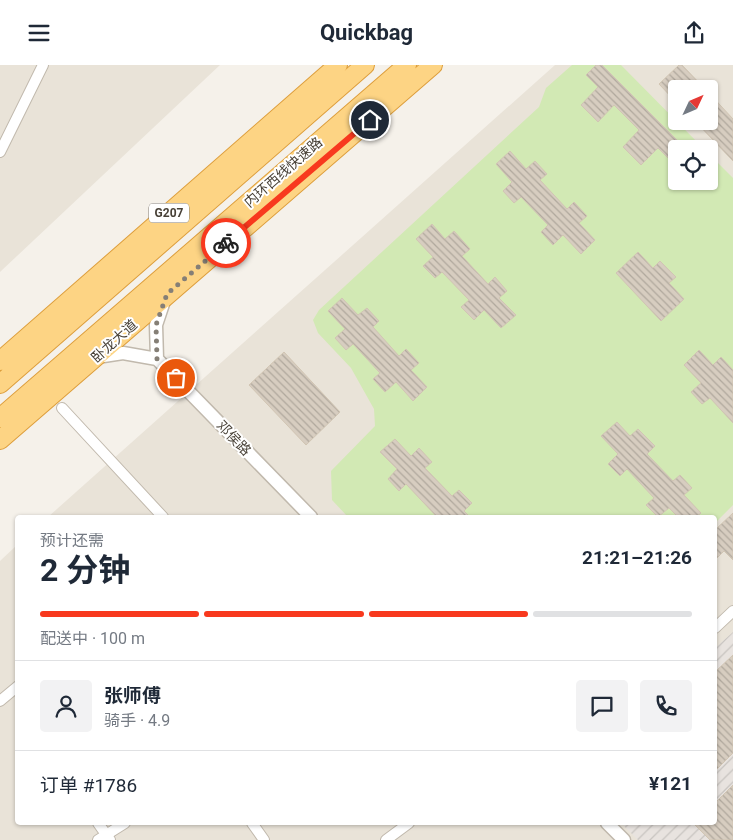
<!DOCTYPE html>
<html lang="zh">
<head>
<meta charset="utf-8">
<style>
  body { margin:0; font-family:Roboto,"Noto Sans SC",sans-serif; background:#f2f2f3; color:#1f2937; height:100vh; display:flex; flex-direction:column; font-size:19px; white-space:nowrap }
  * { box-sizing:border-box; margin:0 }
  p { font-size:16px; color:#747a83 }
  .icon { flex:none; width:28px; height:28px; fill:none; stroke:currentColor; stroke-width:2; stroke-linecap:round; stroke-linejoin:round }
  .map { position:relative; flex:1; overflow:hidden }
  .side { position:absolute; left:15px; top:450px; width:702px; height:310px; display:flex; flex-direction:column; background:#fff; border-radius:5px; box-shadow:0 1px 4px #0004 }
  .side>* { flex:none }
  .needle { width:32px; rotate:46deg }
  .buttons { position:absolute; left:668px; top:15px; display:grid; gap:10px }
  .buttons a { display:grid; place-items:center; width:50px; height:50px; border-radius:5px; background:#fff; box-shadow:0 1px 4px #0004; font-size:25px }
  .pin { position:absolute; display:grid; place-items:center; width:42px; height:42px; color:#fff; margin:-21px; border:2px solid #fff; border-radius:50%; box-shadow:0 1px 5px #0007 }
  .courier { position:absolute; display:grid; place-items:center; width:50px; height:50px; margin:-25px; border:4px solid #f8391e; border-radius:50%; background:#fff; color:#222; box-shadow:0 1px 6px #0007 }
  .head em { font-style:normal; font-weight:700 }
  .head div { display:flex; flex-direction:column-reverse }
  .head { display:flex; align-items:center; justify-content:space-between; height:85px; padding:0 25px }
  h1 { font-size:32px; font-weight:700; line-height:38px }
  .bar { display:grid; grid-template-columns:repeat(4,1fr); gap:8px 5px; align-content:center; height:60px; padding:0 25px }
  .bar i { height:6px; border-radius:4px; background:#e0e1e3 }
  .bar .active { background:#f8391e }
  .bar p { grid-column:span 4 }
  .line { display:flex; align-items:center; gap:12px; padding:0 25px; border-top:1px solid #e0e1e3 }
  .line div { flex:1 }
  .round { display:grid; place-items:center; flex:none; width:52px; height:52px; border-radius:5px; background:#f2f2f3 }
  header { display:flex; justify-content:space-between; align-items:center; height:65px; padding:0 25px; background:#fff; font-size:22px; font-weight:700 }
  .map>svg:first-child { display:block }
  .residential { fill:#e9e3d8; fill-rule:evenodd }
  .industrial { fill:url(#industrial-furrows) }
  .grass { fill:#d2e9b4 }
  .building { fill:url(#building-back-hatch); stroke:#d1c5b3 }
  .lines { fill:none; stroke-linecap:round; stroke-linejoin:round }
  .minor-casing { stroke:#c1b9ad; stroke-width:12 }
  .tertiary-casing { stroke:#c1b9ad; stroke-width:15 }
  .trunk-casing { stroke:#dd9e3c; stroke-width:20 }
  .minor { stroke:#fff; stroke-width:10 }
  .tertiary { stroke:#fff; stroke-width:12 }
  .trunk { stroke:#fdd484; stroke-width:18 }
  .done { stroke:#857f76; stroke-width:5; stroke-dasharray:0 9 }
  .route { stroke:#f8391e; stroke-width:6 }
  .labels { text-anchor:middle; stroke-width:4; stroke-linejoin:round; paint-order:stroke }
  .shield { fill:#fff; stroke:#807b74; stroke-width:1 }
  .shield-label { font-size:12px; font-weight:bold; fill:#494238 }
  .street-label { font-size:14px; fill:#494238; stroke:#fff }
</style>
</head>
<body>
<header><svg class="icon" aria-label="menu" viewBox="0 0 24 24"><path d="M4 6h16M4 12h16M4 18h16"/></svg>Quickbag<svg class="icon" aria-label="share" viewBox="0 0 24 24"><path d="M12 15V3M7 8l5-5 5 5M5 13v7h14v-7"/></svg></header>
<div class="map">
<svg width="733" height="775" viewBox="0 0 733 775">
  <defs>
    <pattern id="industrial-furrows" width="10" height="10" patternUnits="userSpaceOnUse" patternTransform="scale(1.25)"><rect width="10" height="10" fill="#e8e3df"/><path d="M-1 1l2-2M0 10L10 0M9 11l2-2" fill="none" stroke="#c8c4c0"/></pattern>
    <pattern id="building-back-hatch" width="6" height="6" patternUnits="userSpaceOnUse" patternTransform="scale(1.25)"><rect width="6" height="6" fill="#d7cdc0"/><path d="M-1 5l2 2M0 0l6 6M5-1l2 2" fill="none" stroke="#b0a89d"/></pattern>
  </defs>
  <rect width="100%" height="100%" fill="#f5f1ea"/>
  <path class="residential" d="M0 0H220L0 207Z
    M555 0H733V775H0V496L17 480 18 758H715V452H48ZM676 24H709V56H676ZM676 84H709V116H676Z"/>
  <path class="industrial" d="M733 567V775H638L621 758H715V583Z"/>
  <path class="grass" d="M572 0H621L704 84H676V116H709V89L733 113V440L715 458V452H348L332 435 331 406 375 361 374 344 351 303 318 268 313 255 319 245 539 42 546 23Z"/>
  <path class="building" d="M596 0H602L683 81 681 84H676V89L670 95 658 83 641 100 623 82 639 65 614 40 598 57 581 40 598 22 586 10Z
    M679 0H682L705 24H676V37L659 19Z
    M709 28 733 54V96L695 56H709Z
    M510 86 526 104 535 96 547 109 540 115 567 144 574 137 587 151 579 158 595 175 581 189 563 170 553 180 541 167 548 160 521 132 514 138 503 126 512 117 496 99Z
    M432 159 445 174 454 166 470 184 462 191 488 219 495 212 507 226 499 233 516 250 501 263 484 245 474 255 461 242 469 235 442 207 435 213 423 201 433 192 416 174Z
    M638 187 653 203 660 196 676 212 669 218 684 234 661 256 616 208Z
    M342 233 358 250 367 243 379 256 373 262 399 291 406 284 419 298 411 305 427 322 413 336 396 317 385 327 373 314 380 308 353 279 346 285 335 273 345 264 328 246Z
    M699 285 713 300 721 292 733 305V358L710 333 702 339 691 327 701 318 684 300Z
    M284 287 340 347 306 380 249 320Z
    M617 357 630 371 638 364 655 381 647 389 673 416 680 410 692 423 684 430 701 448 696 452H678L669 443 658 452 646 440 654 433 627 404 620 411 608 399 618 389 601 371Z
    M395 374 411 391 419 383 432 397 425 403 452 431 459 425 472 438 464 446 470 452H437L406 419 399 426 388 414 397 404 380 387Z
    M733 448V495L724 486 715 495V465Z
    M733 590V688L715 706V607Z
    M733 720V775H710L693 758H715V738Z"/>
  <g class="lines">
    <g class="minor-casing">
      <path id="minor" d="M0 87 43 0
        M62 343 163 452
        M715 563 733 546
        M0 636 18 621
        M98 758 110 775
        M252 758 264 775
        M98 775 125 758
        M386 775 409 758"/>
    </g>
    <g class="tertiary-casing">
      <path id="tertiary" d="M97 292 123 288 157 294 156 260 165 233
        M157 294 311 452
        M607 758 624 775"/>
    </g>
    <g class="trunk-casing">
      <path id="trunk" d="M0 296 338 0
        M0 319 365 0
        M0 353 407 0
        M0 375 433 0"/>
    </g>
    <use href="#minor" class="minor"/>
    <use href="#tertiary" class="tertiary"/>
    <use href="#trunk" class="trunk"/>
  </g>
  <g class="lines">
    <path class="done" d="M176 313 157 294 156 260 167 229 226 178"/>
    <path class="route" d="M226 178 370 55"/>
  </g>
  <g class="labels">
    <rect class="shield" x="149" y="138.5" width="40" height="19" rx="4"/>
    <g class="shield-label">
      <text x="169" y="152">G207</text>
    </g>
    <g class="street-label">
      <text transform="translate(283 107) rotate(-41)" y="5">内环西线快速路</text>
      <text transform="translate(114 276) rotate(-42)" y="5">卧龙大道</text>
      <text transform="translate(234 373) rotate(46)" y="5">邓侯路</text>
    </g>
  </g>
</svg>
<div class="buttons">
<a><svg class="needle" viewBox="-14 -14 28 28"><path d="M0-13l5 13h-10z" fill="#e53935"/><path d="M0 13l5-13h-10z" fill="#747a83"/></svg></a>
<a><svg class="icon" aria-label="locate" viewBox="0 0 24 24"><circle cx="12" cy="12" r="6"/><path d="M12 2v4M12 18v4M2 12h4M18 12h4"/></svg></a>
</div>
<div class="pin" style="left:176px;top:313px;background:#ea580c"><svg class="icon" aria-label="bag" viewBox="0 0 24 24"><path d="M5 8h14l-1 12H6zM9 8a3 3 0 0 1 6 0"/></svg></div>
<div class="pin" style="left:370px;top:55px;background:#1f2937"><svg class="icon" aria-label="home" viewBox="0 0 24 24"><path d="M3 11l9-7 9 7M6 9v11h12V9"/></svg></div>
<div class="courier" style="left:226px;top:178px"><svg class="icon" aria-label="bike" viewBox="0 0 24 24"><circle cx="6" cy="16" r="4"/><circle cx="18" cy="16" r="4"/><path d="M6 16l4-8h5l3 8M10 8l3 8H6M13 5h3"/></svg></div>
<section class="side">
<div class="head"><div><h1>2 分钟</h1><p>预计还需</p></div><em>21:21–21:26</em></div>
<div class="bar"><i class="active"></i><i class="active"></i><i class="active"></i><i></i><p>配送中 · 100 m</p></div>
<div class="line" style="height:90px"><a class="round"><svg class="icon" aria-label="person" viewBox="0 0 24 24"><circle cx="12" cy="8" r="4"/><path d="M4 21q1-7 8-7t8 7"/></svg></a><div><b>张师傅</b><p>骑手 · 4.9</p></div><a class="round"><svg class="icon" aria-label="chat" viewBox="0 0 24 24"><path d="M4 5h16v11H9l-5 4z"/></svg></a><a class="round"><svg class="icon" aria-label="phone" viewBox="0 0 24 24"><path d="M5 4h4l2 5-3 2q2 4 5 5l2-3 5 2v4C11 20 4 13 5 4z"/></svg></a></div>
<div class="line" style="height:65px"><div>订单 #1786</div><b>¥121</b></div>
</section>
</div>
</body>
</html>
